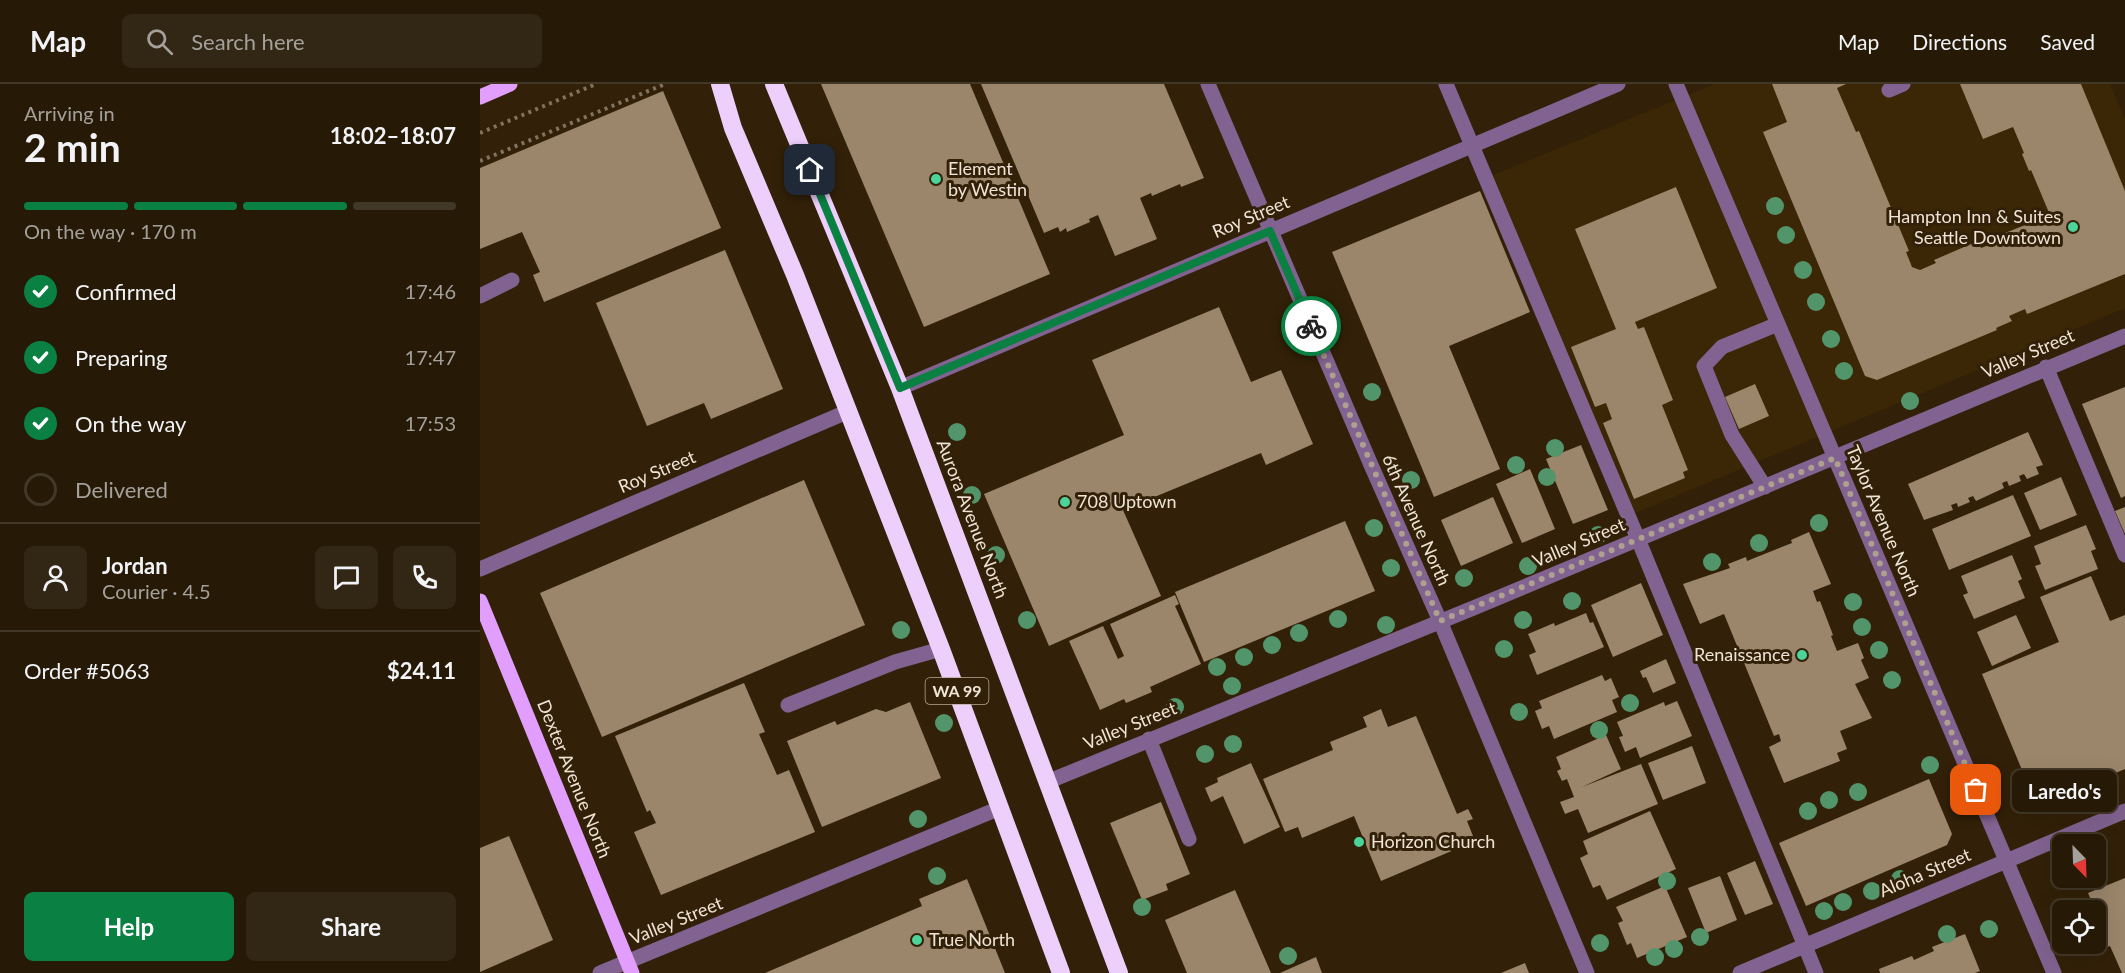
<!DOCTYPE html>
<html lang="en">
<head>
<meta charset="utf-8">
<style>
  body { margin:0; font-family:Lato,sans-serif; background:#322614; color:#f1f3f6; height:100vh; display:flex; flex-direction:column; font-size:22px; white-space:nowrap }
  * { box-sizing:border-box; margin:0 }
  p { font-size:20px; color:#a4a09b }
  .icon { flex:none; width:33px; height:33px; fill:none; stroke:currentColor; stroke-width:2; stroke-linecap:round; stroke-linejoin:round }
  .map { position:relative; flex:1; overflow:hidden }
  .side { display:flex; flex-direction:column; background:#261906; width:480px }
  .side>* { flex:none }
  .needle { width:39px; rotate:157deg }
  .tools { position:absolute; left:1572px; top:750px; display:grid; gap:12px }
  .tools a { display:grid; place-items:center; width:54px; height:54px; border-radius:9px; background:#261906; box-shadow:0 6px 24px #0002,0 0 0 2px #423828; font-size:30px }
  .pin { position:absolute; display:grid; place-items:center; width:51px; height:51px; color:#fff; margin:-26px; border-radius:12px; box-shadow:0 3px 9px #0006 }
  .courier { position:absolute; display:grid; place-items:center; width:60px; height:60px; margin:-30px; border:4px solid #0b8043; border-radius:50%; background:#fff; color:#222; box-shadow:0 2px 8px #0007 }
  .bubble { position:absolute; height:42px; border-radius:9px; background:#261906; box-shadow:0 6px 24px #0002,0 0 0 2px #423828; font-size:20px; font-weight:700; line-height:42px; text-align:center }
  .headline em { font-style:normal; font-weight:700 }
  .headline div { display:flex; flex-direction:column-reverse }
  .headline { display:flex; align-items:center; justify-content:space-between; height:102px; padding:0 24px }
  h1 { font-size:39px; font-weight:700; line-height:45px }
  .bar { display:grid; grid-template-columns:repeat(4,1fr); gap:9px 6px; align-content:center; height:72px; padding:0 24px }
  .bar i { height:8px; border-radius:4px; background:#423828 }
  .bar .selected { background:#0b8043 }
  .bar p { grid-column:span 4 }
  .line { display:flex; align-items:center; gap:15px; padding:0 24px; border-top:2px solid #423828 }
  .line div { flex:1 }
  .round { display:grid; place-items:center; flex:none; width:63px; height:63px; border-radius:9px; background:#322614 }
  ol { padding:0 24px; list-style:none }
  li { display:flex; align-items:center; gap:18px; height:66px }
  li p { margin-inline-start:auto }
  li .icon { padding:6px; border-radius:50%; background:#0b8043; color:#fff; stroke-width:4 }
  li:last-child { color:#a4a09b }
  li i { width:33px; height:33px; border:3px solid #423828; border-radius:50% }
  .primary-button { display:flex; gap:12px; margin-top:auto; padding:12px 24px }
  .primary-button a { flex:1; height:69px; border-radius:9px; background:#0b8043; color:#fff; font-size:24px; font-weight:700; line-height:69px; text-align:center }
  .primary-button a+a { background:#322614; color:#f1f3f6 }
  header { display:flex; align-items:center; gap:36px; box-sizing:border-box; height:84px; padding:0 30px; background:#261906; border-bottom:2px solid #423828 }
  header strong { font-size:28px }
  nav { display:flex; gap:33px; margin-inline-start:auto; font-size:21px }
  .search { width:420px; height:54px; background:#322614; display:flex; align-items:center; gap:15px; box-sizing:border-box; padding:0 21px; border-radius:9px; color:#a4a09b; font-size:22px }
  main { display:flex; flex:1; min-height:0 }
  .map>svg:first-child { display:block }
  .built { fill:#3b2605 }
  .building { fill:#9b866b }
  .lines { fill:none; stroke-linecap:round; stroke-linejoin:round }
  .path { stroke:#81735f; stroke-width:4; stroke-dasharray:3 4.5; stroke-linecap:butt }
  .minor { stroke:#826290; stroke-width:15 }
  .major { stroke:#e29efd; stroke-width:15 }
  .highway { stroke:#eecefb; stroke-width:18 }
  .tree { fill:#52956b }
  .done { stroke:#ada08e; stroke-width:6; stroke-dasharray:0 10.8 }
  .route { stroke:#0b8043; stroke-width:8 }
  .poi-dot { fill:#4cd39a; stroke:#322108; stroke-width:2 }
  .labels { text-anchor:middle; stroke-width:6; stroke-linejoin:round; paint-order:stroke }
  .shield { fill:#322108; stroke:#b6aa98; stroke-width:1.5 }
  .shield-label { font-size:16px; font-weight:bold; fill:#efe4d6 }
  .poi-label { font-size:18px; fill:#efe4d6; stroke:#322108; text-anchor:start }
  .street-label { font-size:18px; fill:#efe4d6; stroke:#322108 }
</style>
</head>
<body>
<header>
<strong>Map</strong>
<div class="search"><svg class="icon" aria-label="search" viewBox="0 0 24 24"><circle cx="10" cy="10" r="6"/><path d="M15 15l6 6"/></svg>Search here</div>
<nav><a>Map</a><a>Directions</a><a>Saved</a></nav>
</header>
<main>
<section class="side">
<div class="headline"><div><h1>2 min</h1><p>Arriving in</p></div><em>18:02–18:07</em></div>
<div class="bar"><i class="selected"></i><i class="selected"></i><i class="selected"></i><i></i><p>On the way · 170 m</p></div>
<ol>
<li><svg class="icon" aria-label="check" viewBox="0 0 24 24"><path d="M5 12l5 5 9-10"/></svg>Confirmed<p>17:46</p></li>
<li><svg class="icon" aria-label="check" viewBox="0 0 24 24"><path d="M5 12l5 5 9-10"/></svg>Preparing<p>17:47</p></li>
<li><svg class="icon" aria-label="check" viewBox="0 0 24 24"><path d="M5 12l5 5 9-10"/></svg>On the way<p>17:53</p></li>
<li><i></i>Delivered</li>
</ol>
<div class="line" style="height:108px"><a class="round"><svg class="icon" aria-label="person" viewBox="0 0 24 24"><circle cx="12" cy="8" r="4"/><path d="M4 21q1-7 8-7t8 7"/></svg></a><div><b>Jordan</b><p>Courier · 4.5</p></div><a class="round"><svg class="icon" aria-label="chat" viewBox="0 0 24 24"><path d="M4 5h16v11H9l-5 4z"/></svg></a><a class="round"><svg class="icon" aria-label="phone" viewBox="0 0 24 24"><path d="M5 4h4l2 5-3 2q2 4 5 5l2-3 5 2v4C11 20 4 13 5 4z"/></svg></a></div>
<div class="line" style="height:78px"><div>Order #5063</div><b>$24.11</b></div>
<div class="primary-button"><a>Help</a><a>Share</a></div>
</section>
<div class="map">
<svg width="1645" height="889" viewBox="0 0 1645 889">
  <rect width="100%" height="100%" fill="#322108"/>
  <path class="built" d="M1234 0H1630L1645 35V224L1151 431 1011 92Z"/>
  <path class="building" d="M341 0H490L570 190 444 243Z
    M501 0H684L724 94 701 103 700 100 672 112 671 109 660 114 677 155 635 172 618 131 609 135 610 138 587 148 586 144 580 148 578 143 564 149Z
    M1292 0H1366L1357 4 1376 48 1379 47 1429 167 1426 168 1432 183 1440 186 1456 179 1454 176 1498 157 1501 164 1512 160 1510 155 1570 131 1551 86 1549 87 1542 70 1544 69 1533 43 1503 55 1480 0H1601L1645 107V190L1547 230 1545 225 1529 232 1532 237 1516 244 1517 246 1397 296 1385 292 1283 48 1307 38Z
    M183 7 241 144 64 218 53 191 60 188 42 148 0 165V84Z
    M1196 103 1237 204 1155 238 1158 245 1164 243 1193 316 1182 321 1208 386 1203 388 1205 394 1154 415 1123 339 1132 335 1126 319 1115 323 1091 263 1136 245 1095 145Z
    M1000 107 1050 228 969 262 1020 385 954 413 852 168Z
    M245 166 303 305 231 335 224 319 167 342 116 219Z
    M739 223 771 298 801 286 833 360 786 381 781 369 643 426 681 512 569 562 504 410 644 351 612 276Z
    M1275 300 1289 332 1259 345 1245 313Z
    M1645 303V412L1641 414 1602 320Z
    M1548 348 1563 381 1556 383 1559 390 1547 395 1544 390 1539 392 1541 397 1529 402 1527 397 1522 399 1524 404 1496 417 1493 412 1488 414 1490 418 1478 423 1477 419 1471 421 1473 426 1444 436 1428 400Z
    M1101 361 1128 426 1093 440 1066 375Z
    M1050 385 1075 445 1042 459 1016 400Z
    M1581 393 1597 431 1560 446 1544 409Z
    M324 396 385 541 122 653 60 509Z
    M1533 411 1551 452 1469 486 1452 445Z
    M1013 413 1033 459 981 482 961 436Z
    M1645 423V450L1635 427Z
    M865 437 895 507 724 578 695 508Z
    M1606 441 1616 465 1611 467 1618 485 1565 506 1555 482 1561 480 1554 462Z
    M1329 448 1351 500 1333 507 1337 518 1340 517 1353 551 1351 552 1357 567 1378 559 1384 574 1381 576 1389 594 1375 600 1392 634 1360 647 1367 665 1357 669 1360 677 1304 699 1289 663 1301 657 1299 650 1294 652 1244 530 1220 540 1203 500 1250 484 1248 480 1266 473 1267 477 1312 459 1311 456Z
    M1532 471 1542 495 1538 497 1545 514 1494 535 1483 511 1488 509 1481 492Z
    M1611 492 1630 537 1645 531V685L1557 722 1502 590 1579 558 1560 513Z
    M1161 499 1183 551 1133 573 1111 521Z
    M695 511 699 520 695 522 721 580 670 603 672 608 646 619 644 615 620 626 589 557 623 542 638 575 644 572 630 540Z
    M1106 529 1110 539 1113 538 1124 563 1057 591 1049 571 1056 568 1048 550 1074 539 1075 542Z
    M1536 531 1551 564 1512 582 1497 548Z
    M1186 575 1196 599 1173 609 1166 593 1163 594 1160 587Z
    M1122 591 1125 597 1131 594 1139 613 1132 616 1137 628 1074 655 1069 642 1062 645 1055 627 1062 624 1059 617Z
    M264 599 285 648 279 650 297 691 309 686 335 748 181 811 154 748 176 739 170 726 167 728 135 652Z
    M1197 617 1212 652 1160 674 1156 663 1145 668 1139 653 1143 652 1137 638 1184 618 1185 622Z
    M430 618 461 694 342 743 307 657 355 637 357 641 396 625 406 628Z
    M901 625 908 643 936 632 977 730 988 725 993 735 987 737 995 757 901 797 874 732 822 754 818 743 805 748 783 695 853 666 850 658 887 643 883 633Z
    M1126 651 1141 685 1102 703 1161 680 1178 720 1108 749 1098 725 1085 730 1080 718 1094 713 1087 695 1082 697 1077 687 1081 685 1076 673Z
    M1212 662 1226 699 1183 716 1168 679Z
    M771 679 800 743 764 760 743 712 731 718 725 704 738 698 737 694Z
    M1449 695 1472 750 1467 761 1326 822 1299 759Z
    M681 718 710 790 686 800 688 806 662 816 630 739Z
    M1170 727 1196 785 1127 816 1120 801 1113 804 1100 774 1108 770 1103 757Z
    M29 752 73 856 0 888V764Z
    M1275 777 1293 820 1265 831 1247 789Z
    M1240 792 1257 836 1226 849 1208 804Z
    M1645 794V889H1642L1630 862 1624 864 1618 849 1624 847 1608 809Z
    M487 795 525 889H285L442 822 439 815Z
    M1185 802 1207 853 1157 874 1151 859 1147 861 1138 839 1143 837 1136 823Z
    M755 806 791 889H707L685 836Z
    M1485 850 1500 887 1495 889H1400L1399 885 1432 872 1434 876 1454 867 1452 863Z
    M836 873 842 889H800Z
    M1045 879 1049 889H1021Z"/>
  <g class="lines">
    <path class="path" d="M0 49 116 0
      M0 77 185 0"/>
    <path class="minor" d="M728 0 891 381 960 537 1107 889
      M966 0 1158 455 1336 889
      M1196 0 1574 889
      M1409 6 1423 0
      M0 212 32 196
      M1566 283 1645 471
      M420 304 1138 0
      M1285 403 1252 351 1224 282 1242 263 1298 240
      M0 485 369 327
      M308 621 415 578 461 565
      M669 655 709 755
      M567 698 991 525 1645 252
      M120 889 520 724
      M1260 889 1645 727"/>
    <path class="major" d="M0 13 30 0
      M0 517 152 889"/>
    <path class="highway" d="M240 0 253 44 315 191 461 565 581 889
      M294 0 420 304 639 889"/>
  </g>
  <g class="tree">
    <circle cx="1295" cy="122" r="9"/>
    <circle cx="1306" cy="151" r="9"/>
    <circle cx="1323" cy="186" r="9"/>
    <circle cx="1336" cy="218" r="9"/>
    <circle cx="1351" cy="255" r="9"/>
    <circle cx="1364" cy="287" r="9"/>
    <circle cx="892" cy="308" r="9"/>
    <circle cx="1430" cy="317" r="9"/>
    <circle cx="477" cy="348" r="9"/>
    <circle cx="1075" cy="364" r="9"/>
    <circle cx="1036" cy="381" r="9"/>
    <circle cx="1067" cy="393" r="9"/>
    <circle cx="931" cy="396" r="9"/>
    <circle cx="492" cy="411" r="9"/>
    <circle cx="1339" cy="439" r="9"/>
    <circle cx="894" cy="444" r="9"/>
    <circle cx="1118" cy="451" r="9"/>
    <circle cx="1279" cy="459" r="9"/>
    <circle cx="516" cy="471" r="9"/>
    <circle cx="1232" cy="478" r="9"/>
    <circle cx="1048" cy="482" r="9"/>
    <circle cx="911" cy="484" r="9"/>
    <circle cx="984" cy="494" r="9"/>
    <circle cx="1092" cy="517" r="9"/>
    <circle cx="1373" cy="518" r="9"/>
    <circle cx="858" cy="535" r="9"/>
    <circle cx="547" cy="536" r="9"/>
    <circle cx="1043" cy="536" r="9"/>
    <circle cx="906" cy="541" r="9"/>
    <circle cx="1382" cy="543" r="9"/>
    <circle cx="421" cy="546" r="9"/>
    <circle cx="819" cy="549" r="9"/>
    <circle cx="792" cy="561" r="9"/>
    <circle cx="1024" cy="565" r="9"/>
    <circle cx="1399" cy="566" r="9"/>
    <circle cx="764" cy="573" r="9"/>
    <circle cx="737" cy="583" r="9"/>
    <circle cx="1412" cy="596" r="9"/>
    <circle cx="752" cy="602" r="9"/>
    <circle cx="1150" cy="619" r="9"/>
    <circle cx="695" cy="623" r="9"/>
    <circle cx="1039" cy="628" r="9"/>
    <circle cx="464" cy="639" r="9"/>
    <circle cx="1119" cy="646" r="9"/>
    <circle cx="753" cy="660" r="9"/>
    <circle cx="725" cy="670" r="9"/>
    <circle cx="1450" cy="681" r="9"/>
    <circle cx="1378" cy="708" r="9"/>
    <circle cx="1349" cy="716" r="9"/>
    <circle cx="1328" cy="727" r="9"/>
    <circle cx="438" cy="735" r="9"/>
    <circle cx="457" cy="792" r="9"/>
    <circle cx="1420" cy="795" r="9"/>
    <circle cx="1187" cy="797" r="9"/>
    <circle cx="1392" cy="807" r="9"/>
    <circle cx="1363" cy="818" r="9"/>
    <circle cx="662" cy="823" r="9"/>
    <circle cx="1344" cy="827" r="9"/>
    <circle cx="1509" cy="845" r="9"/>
    <circle cx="1467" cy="850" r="9"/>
    <circle cx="1220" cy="853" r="9"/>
    <circle cx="1120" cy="859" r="9"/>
    <circle cx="1194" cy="865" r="9"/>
    <circle cx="808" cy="872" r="9"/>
    <circle cx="1175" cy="873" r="9"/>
  </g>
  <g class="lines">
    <path class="done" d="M831 242 960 537 1355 374 1496 706"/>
    <path class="route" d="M330 86 420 304 790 147 831 242"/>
  </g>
  <g class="poi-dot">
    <circle cx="456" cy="95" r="6"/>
    <circle cx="1593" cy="143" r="6"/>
    <circle cx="585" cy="418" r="6"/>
    <circle cx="1322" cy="571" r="6"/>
    <circle cx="879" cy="758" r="6"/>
    <circle cx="437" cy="856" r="6"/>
  </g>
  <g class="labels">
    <rect class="shield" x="445.5" y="594" width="63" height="26" rx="4.5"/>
    <g class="shield-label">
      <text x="477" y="613">WA 99</text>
    </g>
    <g class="poi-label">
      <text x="468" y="91">Element<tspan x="468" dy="21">by Westin</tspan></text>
      <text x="1581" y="139" text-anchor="end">Hampton Inn &amp; Suites<tspan x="1581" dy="21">Seattle Downtown</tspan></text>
      <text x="597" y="424">708 Uptown</text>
      <text x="1310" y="577" text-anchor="end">Renaissance</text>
      <text x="891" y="764">Horizon Church</text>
      <text x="449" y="862">True North</text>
    </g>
    <g class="street-label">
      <text transform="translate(771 133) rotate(-23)" y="6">Roy Street</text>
      <text transform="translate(1548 270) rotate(-23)" y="6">Valley Street</text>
      <text transform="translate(177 388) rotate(-23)" y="6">Roy Street</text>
      <text transform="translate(492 435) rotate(69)" y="6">Aurora Avenue North</text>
      <text transform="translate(936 436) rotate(66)" y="6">6th Avenue North</text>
      <text transform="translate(1403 437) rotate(67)" y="6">Taylor Avenue North</text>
      <text transform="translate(1099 459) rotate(-23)" y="6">Valley Street</text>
      <text transform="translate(650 642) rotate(-22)" y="6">Valley Street</text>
      <text transform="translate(94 695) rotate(68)" y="6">Dexter Avenue North</text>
      <text transform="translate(1445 789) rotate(-23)" y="6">Aloha Street</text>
      <text transform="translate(196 837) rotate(-22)" y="6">Valley Street</text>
    </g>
  </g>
</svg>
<div class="tools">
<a><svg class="needle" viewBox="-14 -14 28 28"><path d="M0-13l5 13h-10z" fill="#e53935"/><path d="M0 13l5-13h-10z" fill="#a4a09b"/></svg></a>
<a><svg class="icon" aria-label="locate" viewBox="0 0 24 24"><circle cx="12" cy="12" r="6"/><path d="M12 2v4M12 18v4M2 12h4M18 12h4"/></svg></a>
</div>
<div class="pin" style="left:1496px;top:706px;background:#ea580c"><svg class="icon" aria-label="bag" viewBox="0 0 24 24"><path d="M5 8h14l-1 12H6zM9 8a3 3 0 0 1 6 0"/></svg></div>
<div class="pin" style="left:330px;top:86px;background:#1f2937"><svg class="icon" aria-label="home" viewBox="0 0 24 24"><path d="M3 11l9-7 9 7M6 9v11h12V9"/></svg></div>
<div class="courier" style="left:831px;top:242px"><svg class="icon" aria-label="bike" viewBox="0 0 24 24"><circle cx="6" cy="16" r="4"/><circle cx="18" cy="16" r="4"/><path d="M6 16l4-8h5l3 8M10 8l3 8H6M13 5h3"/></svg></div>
<div class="bubble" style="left:1532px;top:686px;width:105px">Laredo's</div>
</div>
</main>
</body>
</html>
